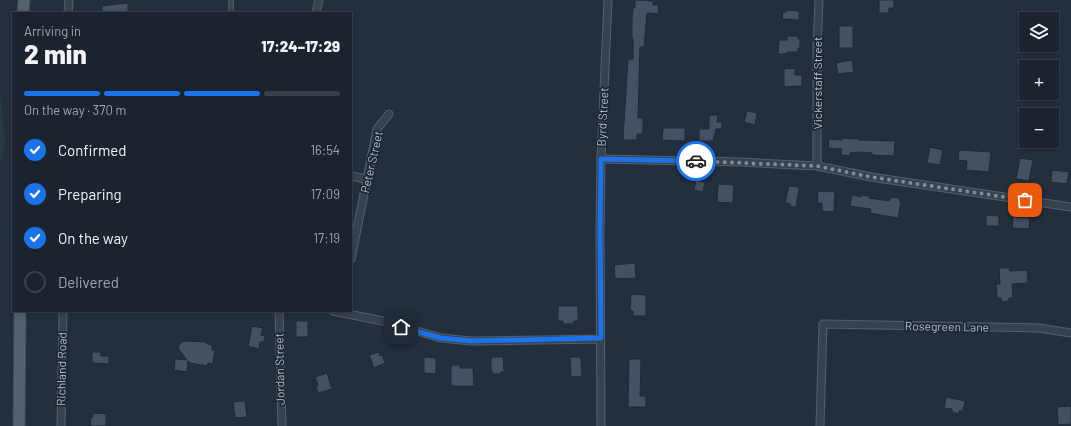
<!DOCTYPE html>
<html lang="en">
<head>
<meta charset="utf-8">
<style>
  body { margin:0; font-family:Barlow,sans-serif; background:#242b36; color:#f1f3f6; height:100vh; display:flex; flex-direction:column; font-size:15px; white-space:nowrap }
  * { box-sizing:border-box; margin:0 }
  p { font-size:13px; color:#a0a4aa }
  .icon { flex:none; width:22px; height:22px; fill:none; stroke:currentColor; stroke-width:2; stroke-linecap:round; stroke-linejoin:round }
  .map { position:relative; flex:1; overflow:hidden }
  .side { position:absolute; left:12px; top:12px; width:340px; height:300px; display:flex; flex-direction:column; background:#1b232e; border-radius:0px; box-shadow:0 2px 6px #0003,0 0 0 1px #39404a }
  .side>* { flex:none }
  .controls { position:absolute; left:1019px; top:12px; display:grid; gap:8px }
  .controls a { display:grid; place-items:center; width:40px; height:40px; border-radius:0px; background:#1b232e; box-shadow:0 2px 6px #0003,0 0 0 1px #39404a; font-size:20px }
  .pin { position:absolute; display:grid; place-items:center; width:34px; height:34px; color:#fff; margin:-17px; border-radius:8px; box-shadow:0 2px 6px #0006 }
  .courier { position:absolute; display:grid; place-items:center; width:40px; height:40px; margin:-20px; border:3px solid #1a73e8; border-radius:50%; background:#fff; color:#222; box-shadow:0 1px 5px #0007 }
  .summary em { font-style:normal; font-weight:800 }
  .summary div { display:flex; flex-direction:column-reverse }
  .summary { display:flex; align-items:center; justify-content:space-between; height:68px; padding:0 12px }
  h1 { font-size:26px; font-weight:800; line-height:30px }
  .bar { display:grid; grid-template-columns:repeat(4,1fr); gap:6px 4px; align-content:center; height:48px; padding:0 12px }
  .bar i { height:5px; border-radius:3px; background:#39404a }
  .bar .active { background:#1a73e8 }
  .bar p { grid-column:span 4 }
  ol { padding:0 12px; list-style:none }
  li { display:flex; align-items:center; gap:12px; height:44px }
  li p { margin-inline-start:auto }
  li .icon { padding:4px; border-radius:50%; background:#1a73e8; color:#fff; stroke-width:4 }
  li:last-child { color:#a0a4aa }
  li i { width:22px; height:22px; border:2px solid #39404a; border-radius:50% }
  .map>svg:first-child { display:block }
  .green { fill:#263c3f }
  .building { fill:#455162; stroke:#1f2835 }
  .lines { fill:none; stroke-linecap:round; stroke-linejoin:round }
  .lane-casing { stroke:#565f6c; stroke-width:5.5 }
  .street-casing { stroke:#565f6c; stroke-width:9 }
  .primary-casing { stroke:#414a57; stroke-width:13 }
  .lane { stroke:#38414e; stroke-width:3.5 }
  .street { stroke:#38414e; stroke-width:7 }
  .primary { stroke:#56606e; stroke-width:11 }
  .done { stroke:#828b98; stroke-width:4; stroke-dasharray:0 7.2 }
  .route { stroke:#1a73e8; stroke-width:5 }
  .labels { text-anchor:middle; stroke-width:3.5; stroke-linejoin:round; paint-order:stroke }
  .street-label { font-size:12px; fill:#b4bcc9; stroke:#1d2633 }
</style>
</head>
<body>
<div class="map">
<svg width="1071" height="426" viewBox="0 0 1071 426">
  <rect width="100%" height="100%" fill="#242f3e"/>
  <path class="green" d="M0 93 5 142 0 164Z"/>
  <path class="building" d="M635 0 653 1V5H659L658 14 647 13 644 47H640L638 118H643V134H637V140H623L628 59H633V39L632 38V20L633 8H635Z
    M879 0H894V8H889V13H879Z
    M128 3V13H102V6Z
    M786 10 799 11V20L782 19 783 12H786Z
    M839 26H853V48H839Z
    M787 36H798V39H800V48H798V52H787L786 54H778L779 40H787Z
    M852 60 854 72 838 74 836 63Z
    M795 68V75H802V86L784 87V69Z
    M747 111 757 113 755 125 744 122Z
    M709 115H718L717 122H722V129H716L713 141H699V129H709Z
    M663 128H685V141L662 140Z
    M842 138 859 139V140L895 141 894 156 872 155V153L858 152 850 153V156L841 155 842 149 828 148 829 139 842 140Z
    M930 147 943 150 940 165 927 163Z
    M959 150 991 152 989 172 966 170 967 161 958 160Z
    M1020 158 1033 160 1029 181 1016 179Z
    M1052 170 1069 172 1067 184 1051 182Z
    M696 180 705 182 703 192 694 190Z
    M718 184 734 185 733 203 717 202Z
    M789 186 799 187 798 189H799L796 207 789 206 790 204 785 203Z
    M818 191 835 192 834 212 822 211V203H817Z
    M852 195 861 197 862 195 869 196V198L889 201 891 197 900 198 899 201H901L898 218 870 213 871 209 850 206Z
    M986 215 999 216V226H986Z
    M1013 217 1030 218 1029 229 1012 228Z
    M635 263 636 278 615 279 614 265Z
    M999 268H1009L1010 271 1027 270 1028 283 1012 284 1013 298H1009V301L1002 302 1001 298H997L996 284H1000Z
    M631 294 646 295V316H633V311H630Z
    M558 306H578V321H574L573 324H563V321H558Z
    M296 321H308V337H296Z
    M252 326 263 328 261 335 265 336 264 342H260L259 349 248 346Z
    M183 341 207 342V344L212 345V350H215L213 364 208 363 207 366 190 363 188 361 187 372 174 370 175 359 187 360 178 348 179 345Z
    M92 352H101V356H109V364L92 363Z
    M379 352 380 356 382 355 385 363 374 368 369 355Z
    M424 357 436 358V374L424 373Z
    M491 357H503L504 372H501V374H493L492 371H491Z
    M570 357H581L582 376 571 377Z
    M629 359H641L640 396H646V407H628Z
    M451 365H460V368H473L474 386H451Z
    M327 373 332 389 318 393 316 386 318 385 315 377Z
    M946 397 965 401 963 411H959V414L952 412V409L944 408Z
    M245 401 247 417 235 418 233 402Z
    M1071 406V424L1058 425 1057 407Z
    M93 413 106 414V426H90L91 417H93Z"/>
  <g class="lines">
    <g class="lane-casing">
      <path id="lane" d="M231 13V0"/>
    </g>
    <g class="street-casing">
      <path id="street" d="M68 13 69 0
        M316 13 319 0
        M601 159 740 162 817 166 871 177 1071 207
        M817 166V50L819 0
        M351 176 366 179
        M351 259 377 129 389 114
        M279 311 282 426
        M333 311 383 321 441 338 471 341 601 339
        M61 426 63 311
        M601 426 600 229 601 159 608 0
        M820 426 823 324 1039 328 1071 333"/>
    </g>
    <g class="primary-casing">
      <path id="primary" d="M23 13 24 0
        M19 426 20 311"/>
    </g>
    <use href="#lane" class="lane"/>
    <use href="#street" class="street"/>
    <use href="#primary" class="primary"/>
  </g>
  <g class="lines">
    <path class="done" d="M696 161 817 166 871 177 1025 200"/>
    <path class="route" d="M401 327 441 338 471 341 601 338 600 229 601 159 696 161"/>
  </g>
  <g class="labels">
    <g class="street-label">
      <text transform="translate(818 83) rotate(-90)" y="4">Vickerstaff Street</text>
      <text transform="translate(603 117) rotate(-87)" y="4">Byrd Street</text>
      <text transform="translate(372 162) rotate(-77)" y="4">Peter Street</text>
      <text transform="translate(947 327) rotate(1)" y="4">Rosegreen Lane</text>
      <text transform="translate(62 369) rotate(-89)" y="4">Richland Road</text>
      <text transform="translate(280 369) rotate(-91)" y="4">Jordan Street</text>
    </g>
  </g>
</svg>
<div class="controls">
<a><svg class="icon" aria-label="layers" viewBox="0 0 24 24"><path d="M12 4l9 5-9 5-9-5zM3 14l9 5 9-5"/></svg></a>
<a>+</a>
<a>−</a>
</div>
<div class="pin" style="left:1025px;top:200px;background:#ea580c"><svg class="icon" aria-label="bag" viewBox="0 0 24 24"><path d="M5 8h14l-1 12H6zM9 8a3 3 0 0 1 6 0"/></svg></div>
<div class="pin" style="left:401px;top:327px;background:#1f2937"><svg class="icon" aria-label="home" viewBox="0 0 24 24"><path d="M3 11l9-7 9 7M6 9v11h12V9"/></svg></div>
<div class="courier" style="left:696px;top:161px"><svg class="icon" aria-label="car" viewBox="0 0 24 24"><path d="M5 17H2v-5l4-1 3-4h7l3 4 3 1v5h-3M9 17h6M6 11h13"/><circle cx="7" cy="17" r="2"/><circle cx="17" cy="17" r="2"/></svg></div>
<section class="side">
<div class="summary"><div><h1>2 min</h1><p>Arriving in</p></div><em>17:24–17:29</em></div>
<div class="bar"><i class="active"></i><i class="active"></i><i class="active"></i><i></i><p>On the way · 370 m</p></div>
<ol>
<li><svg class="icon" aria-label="check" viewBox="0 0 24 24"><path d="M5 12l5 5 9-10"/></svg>Confirmed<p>16:54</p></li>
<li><svg class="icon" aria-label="check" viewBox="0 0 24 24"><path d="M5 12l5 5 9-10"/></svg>Preparing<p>17:09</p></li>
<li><svg class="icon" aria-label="check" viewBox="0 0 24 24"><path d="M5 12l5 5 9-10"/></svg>On the way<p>17:19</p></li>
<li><i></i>Delivered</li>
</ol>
</section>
</div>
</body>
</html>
